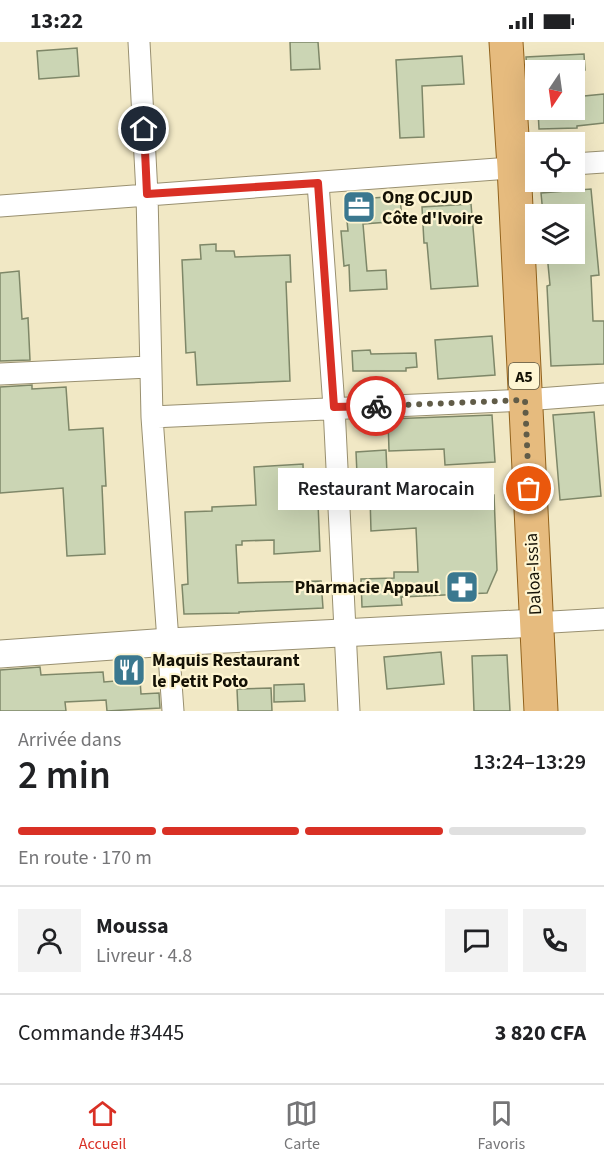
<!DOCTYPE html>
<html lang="fr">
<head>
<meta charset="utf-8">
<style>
  body { margin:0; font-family:"Source Sans 3",sans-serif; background:#f2f2f2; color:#202124; height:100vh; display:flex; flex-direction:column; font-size:22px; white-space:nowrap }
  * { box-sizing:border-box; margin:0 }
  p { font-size:20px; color:#757577 }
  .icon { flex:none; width:33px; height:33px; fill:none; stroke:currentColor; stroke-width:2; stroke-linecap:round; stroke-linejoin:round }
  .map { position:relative; height:669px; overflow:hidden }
  .drawer { display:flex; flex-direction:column; background:#fff; flex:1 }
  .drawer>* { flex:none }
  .needle { width:39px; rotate:193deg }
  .buttons { position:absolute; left:525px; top:18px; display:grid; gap:12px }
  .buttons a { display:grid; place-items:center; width:60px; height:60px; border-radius:0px; background:#fff; box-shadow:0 6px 24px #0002; font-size:30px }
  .pin { position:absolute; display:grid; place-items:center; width:51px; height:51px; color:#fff; margin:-26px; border:3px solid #fff; border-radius:50%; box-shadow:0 2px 6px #0007 }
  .courier { position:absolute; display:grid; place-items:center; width:60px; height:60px; margin:-30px; border:4px solid #d93025; border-radius:50%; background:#fff; color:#222; box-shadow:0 2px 8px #0007 }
  .bubble { position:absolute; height:42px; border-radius:0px; background:#fff; box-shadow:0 6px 24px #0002; font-size:20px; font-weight:600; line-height:42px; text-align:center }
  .overview em { font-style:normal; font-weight:600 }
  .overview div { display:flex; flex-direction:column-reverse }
  .overview { display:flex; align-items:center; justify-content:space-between; height:102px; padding:0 18px }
  h1 { font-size:39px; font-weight:600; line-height:45px }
  .bar { display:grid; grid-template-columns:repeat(4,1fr); gap:9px 6px; align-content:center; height:72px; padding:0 18px }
  .bar i { height:8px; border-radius:4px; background:#e0e0e0 }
  .bar .current { background:#d93025 }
  .bar p { grid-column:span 4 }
  .line { display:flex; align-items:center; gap:15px; padding:0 18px; border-top:2px solid #e0e0e0 }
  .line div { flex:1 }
  .round { display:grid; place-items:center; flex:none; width:63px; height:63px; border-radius:0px; background:#f2f2f2 }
  .status { display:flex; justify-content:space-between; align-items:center; height:42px; padding:0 30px; background:#fff; direction:ltr }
  .status svg { height:16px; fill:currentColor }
  .menu { display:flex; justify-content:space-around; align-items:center; height:84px; border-top:2px solid #e0e0e0; background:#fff; font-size:16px; color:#757577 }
  .menu a { display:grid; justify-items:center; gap:3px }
  .menu .current { color:#d93025 }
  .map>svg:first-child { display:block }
  .building { fill:#cbd5b4; stroke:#7e8768; stroke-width:1.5 }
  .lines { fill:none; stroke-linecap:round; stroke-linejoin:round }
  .minor-casing { stroke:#999070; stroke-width:23 }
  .tertiary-casing { stroke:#999070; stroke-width:29 }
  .primary-casing { stroke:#92621c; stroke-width:35 }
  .minor { stroke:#fff; stroke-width:21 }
  .tertiary { stroke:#fff; stroke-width:27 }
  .primary { stroke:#e6bb7e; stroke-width:33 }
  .done { stroke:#615c48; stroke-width:6; stroke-dasharray:0 10.8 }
  .route { stroke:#d93025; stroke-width:8 }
  .labels { text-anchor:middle; stroke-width:4.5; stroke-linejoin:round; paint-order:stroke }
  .shield { fill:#fef5d2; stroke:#5a5542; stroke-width:1.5 }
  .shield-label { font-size:16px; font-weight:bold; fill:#141105 }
  .poi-label { font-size:18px; font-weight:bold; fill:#141105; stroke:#fef5d2; text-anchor:start }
  .street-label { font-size:18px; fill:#141105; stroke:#fef5d2 }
</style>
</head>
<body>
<div class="status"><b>13:22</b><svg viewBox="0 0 49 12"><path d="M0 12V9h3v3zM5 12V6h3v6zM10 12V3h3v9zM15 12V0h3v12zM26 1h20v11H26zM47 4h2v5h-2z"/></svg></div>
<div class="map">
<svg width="604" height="669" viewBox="0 0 604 669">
  <rect width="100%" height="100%" fill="#f1e8c5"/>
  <path class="building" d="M290 0H318L320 27 291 28Z
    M77 6 79 34 39 37 37 9Z
    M584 12 585 28H527L526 15Z
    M462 14 464 42 422 44 424 95 400 96 396 18Z
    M604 52V81L577 84V86L539 87 538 68H574V55Z
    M591 147 599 233 591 234 593 279H604V322L551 324 547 244 550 243 547 212H574V172H543L541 151Z
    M400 154 402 179 363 182 367 229 386 228 387 247 350 249 349 223 344 224 341 189H348L345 158Z
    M471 162 478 244 431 247 427 201H424L422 165Z
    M216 202V209H234L235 215 290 213 291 240H286L290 339 197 343 195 310 186 311 182 218 201 217 200 203Z
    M19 229 22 277 28 276 30 318 0 319V231Z
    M492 294 495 333 438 337 435 298Z
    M370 308 371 312 416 311 417 325 406 326V329H353L352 309Z
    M32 343V347L66 345 69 388 103 386 106 444H102L105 512 67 514 63 446 0 451V345Z
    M594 370 601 454 560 458 553 373Z
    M492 373 495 420 445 423 444 407 389 409 388 377Z
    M386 408 388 456 407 455V457L494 453 497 528 487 551 401 555 402 563 362 565 361 537 394 536V530H418L416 486 371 489 370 454H358L356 410Z
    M303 422 304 461H318L320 509 274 512V498L242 499V503H236L238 541 321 539 323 566 239 570V571L184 572 182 543 188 542 185 470 212 469V465L256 463 254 425Z
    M441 610 444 642 387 647 384 615Z
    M507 613 510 669H474L472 614Z
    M40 625 41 633 103 630 104 640 140 637 141 652 159 651 160 666 107 669 106 658 65 660 66 669H0V628Z
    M304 642 305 659 274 660V643Z
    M271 646 272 669H238L237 647Z"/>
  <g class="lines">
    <g class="minor-casing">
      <path id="minor" d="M139 0 147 152 152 375 173 669
        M574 122 604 120
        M318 141 334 365 349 669
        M0 164 536 124
        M0 332 149 325
        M152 375 525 358 604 352
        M535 581 604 577"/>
    </g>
    <g class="tertiary-casing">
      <path id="tertiary" d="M0 612 169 600 535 581"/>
    </g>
    <g class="primary-casing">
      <path id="primary" d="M506 0 514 125 541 669"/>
    </g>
    <use href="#minor" class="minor"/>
    <use href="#tertiary" class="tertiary"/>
    <use href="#primary" class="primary"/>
  </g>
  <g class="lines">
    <path class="done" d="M376 364 525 358 529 447"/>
    <path class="route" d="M144 87 147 152 318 141 334 365 376 364"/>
  </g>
  <defs>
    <g id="office-square" transform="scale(1.725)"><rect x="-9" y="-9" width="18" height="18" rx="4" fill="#3b788f" stroke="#fef5d2"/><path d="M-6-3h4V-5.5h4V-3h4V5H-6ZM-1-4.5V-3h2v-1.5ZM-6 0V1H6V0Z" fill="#fff"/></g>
    <g id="pharmacy-square" transform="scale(1.725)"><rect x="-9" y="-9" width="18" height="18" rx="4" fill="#3b788f" stroke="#fef5d2"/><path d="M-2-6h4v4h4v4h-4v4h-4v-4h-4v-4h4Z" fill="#fff"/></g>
    <g id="restaurant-square" transform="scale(1.725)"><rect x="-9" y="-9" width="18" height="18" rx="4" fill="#3b788f" stroke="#fef5d2"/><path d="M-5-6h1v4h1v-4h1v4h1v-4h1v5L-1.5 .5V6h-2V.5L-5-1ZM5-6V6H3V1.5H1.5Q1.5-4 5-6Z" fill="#fff"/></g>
  </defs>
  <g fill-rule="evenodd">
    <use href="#office-square" x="359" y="165"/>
    <use href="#pharmacy-square" x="462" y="545"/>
    <use href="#restaurant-square" x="129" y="628"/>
  </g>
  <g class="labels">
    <rect class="shield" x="509" y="321" width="30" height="26" rx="4.5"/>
    <g class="shield-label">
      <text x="524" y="340">A5</text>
    </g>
    <g class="poi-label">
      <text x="382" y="161">Ong OCJUD<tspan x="382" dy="21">Côte d'Ivoire</tspan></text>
      <text x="439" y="551" text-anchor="end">Pharmacie Appaul</text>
      <text x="152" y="624">Maquis Restaurant<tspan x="152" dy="21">le Petit Poto</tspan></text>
    </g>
    <g class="street-label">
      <text transform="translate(533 532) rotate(-93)" y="6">Daloa-Issia</text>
    </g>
  </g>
</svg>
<div class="buttons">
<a><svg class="needle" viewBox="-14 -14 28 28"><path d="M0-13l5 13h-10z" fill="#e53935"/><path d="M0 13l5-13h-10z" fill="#757577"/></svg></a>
<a><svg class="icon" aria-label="locate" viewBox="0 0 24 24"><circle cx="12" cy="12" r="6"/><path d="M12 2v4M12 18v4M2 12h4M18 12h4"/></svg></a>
<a><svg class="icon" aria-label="layers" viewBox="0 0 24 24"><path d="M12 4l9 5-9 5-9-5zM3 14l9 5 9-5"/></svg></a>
</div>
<div class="pin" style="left:529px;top:447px;background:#ea580c"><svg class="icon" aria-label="bag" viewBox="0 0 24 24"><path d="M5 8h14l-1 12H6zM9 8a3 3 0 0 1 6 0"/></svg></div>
<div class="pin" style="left:144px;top:87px;background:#1f2937"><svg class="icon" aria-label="home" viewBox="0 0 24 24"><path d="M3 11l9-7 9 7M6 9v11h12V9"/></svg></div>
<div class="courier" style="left:376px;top:364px"><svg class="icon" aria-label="bike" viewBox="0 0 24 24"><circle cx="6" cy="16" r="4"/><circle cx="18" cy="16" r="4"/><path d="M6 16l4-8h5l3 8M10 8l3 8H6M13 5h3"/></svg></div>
<div class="bubble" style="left:278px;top:426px;width:216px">Restaurant Marocain</div>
</div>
<section class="drawer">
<div class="overview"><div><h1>2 min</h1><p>Arrivée dans</p></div><em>13:24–13:29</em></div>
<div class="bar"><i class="current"></i><i class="current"></i><i class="current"></i><i></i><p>En route · 170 m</p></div>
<div class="line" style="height:108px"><a class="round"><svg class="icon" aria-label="person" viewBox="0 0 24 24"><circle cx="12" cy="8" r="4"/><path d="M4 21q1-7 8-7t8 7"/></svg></a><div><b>Moussa</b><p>Livreur · 4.8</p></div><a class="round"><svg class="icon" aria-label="chat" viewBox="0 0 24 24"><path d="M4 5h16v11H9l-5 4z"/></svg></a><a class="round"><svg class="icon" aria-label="phone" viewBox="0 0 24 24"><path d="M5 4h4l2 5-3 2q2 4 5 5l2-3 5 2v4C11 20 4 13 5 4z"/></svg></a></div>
<div class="line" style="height:78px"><div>Commande #3445</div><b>3 820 CFA</b></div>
</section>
<nav class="menu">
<a class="current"><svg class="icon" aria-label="home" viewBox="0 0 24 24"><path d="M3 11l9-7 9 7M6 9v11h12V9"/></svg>Accueil</a>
<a><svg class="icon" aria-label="map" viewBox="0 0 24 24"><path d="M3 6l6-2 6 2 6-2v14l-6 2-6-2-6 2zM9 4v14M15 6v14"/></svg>Carte</a>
<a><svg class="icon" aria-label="saved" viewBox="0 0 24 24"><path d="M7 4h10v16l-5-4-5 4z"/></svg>Favoris</a>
</nav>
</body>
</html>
